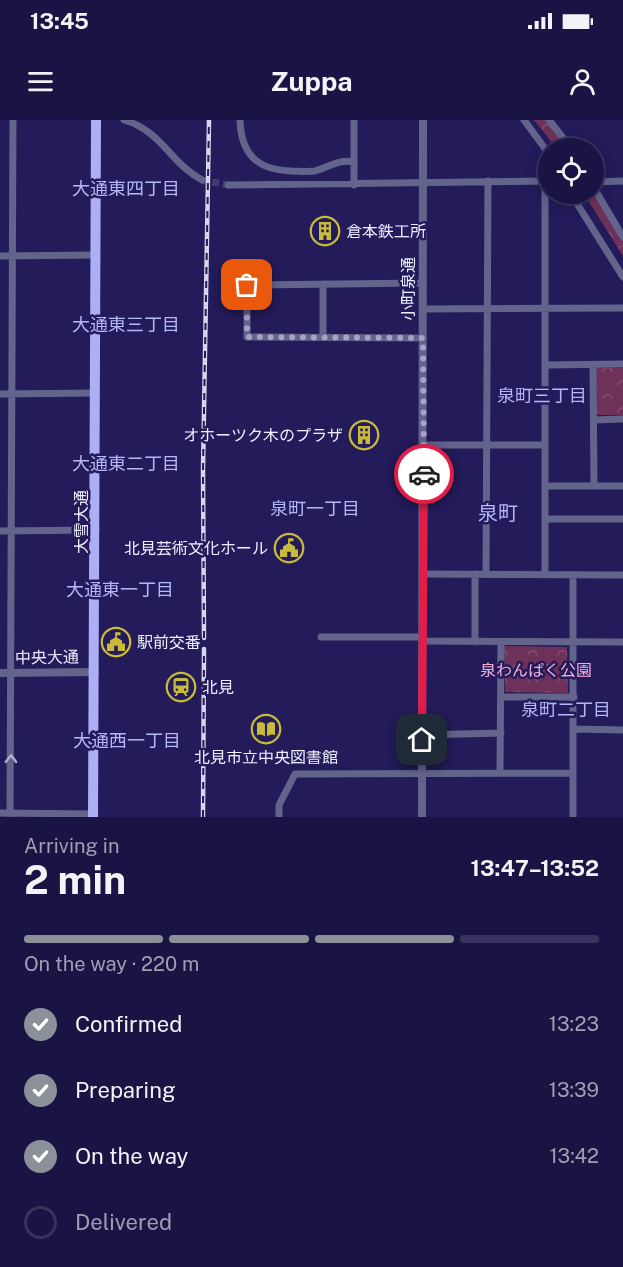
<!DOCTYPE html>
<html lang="en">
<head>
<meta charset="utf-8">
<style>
  body { margin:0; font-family:"Public Sans","Noto Sans JP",sans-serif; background:#231d4b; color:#f1f3f6; height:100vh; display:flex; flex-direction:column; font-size:22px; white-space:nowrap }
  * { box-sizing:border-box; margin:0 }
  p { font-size:20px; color:#9f9eb2 }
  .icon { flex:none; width:33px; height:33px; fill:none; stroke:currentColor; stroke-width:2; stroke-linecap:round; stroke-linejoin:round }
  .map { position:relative; height:697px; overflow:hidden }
  .details { display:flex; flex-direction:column; background:#1a1444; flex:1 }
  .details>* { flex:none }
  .buttons { position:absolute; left:538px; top:18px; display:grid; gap:12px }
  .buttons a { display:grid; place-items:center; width:66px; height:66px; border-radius:50%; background:#1a1444; box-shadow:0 3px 15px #0003,0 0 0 2px #38335d; font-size:30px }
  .pin { position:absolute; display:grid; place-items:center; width:51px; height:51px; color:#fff; margin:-26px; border-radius:12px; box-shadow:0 3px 9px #0006 }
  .courier { position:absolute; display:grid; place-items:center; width:60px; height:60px; margin:-30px; border:4px solid #e11d48; border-radius:50%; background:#fff; color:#222; box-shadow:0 2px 8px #0007 }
  .summary em { font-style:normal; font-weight:700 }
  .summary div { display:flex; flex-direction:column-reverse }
  .summary { display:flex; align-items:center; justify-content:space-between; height:102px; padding:0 24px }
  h1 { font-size:39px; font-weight:700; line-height:45px }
  .bar { display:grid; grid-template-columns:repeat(4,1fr); gap:9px 6px; align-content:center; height:72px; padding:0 24px }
  .bar i { height:8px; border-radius:4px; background:#38335d }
  .bar .active { background:#8c9099 }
  .bar p { grid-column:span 4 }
  ol { padding:0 24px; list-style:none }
  li { display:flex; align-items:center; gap:18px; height:66px }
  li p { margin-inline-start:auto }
  li .icon { padding:6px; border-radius:50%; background:#8c9099; color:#fff; stroke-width:4 }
  li:last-child { color:#9f9eb2 }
  li i { width:33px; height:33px; border:3px solid #38335d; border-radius:50% }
  .status { display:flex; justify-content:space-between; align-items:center; height:42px; padding:0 30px; background:#1a1444; direction:ltr }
  .status svg { height:16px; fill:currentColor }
  header { display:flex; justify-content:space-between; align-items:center; height:78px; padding:0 24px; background:#1a1444; font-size:27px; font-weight:700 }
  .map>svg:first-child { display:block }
  .forest { fill:url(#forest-crowns) }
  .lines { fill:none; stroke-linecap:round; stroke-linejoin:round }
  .minor-tunnel { stroke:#413b73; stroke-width:7; stroke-dasharray:7 3.5; stroke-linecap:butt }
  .minor { stroke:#63648c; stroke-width:7 }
  .tertiary { stroke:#63648c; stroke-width:8 }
  .trunk { stroke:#adaef4; stroke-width:10 }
  .rail-casing { stroke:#d5d5eb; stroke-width:4.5 }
  .rail { stroke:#231b5a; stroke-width:2; stroke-dasharray:7; stroke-linecap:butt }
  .oneway { stroke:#afb0cb }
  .done { stroke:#a6a4c5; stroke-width:6; stroke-dasharray:0 10.8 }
  .route { stroke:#e11d48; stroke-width:8 }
  .labels { text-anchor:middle; stroke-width:5; stroke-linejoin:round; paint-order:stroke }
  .poi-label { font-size:16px; fill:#edeeff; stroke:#231b5a; text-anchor:start }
  .street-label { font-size:16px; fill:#edeeff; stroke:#231b5a }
  .park-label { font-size:16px; fill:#f6aed9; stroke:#231b5a }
  .neighbourhood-label { font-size:18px; fill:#b6b8f5; stroke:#231b5a }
  .quarter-label { font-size:20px; fill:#b6b8f5; stroke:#231b5a }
</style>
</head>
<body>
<div class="status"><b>13:45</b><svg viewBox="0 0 49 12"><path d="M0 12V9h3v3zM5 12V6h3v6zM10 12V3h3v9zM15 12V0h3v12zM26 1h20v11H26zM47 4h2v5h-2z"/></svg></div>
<header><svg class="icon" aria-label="menu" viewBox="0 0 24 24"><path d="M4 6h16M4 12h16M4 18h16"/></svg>Zuppa<svg class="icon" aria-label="person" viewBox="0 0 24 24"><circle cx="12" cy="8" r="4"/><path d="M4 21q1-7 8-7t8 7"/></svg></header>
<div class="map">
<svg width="623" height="697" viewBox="0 0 623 697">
  <defs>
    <pattern id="forest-crowns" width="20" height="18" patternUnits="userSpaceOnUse" patternTransform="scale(1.5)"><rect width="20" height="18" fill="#6e3159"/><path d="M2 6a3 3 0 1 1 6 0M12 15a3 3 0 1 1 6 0" fill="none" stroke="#834f72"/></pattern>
  </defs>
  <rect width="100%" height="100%" fill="#231b5a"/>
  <path class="forest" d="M534 0H546L567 28H556Z
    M594 72 623 121V136L584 74Z
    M596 248H623V295H597Z
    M504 526 567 527 568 573 505 572Z"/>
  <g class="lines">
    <path class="minor-tunnel" d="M202 60 228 65"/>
    <path class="minor" d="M124 0C162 11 170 43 202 60
      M240 0C241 34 257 50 291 51 298 51 308 52 315 51 330 47 338 39 354 42
      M524 0 549 34
      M549 0 571 28
      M545 61V454
      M594 62 623 61
      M228 65 549 61
      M354 65V0
      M594 68 623 117
      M571 74 623 157
      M0 136 96 135
      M423 163 247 165V217L423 218
      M323 164V217
      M423 189 623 188
      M546 245 623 244
      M593 245 594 366
      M0 274 96 273
      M594 300 623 299
      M424 325H545
      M546 366H623
      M545 399H623
      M0 411 96 410
      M424 454 623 455
      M475 454V522
      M486 454 488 61
      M321 517H423
      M423 521 623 522
      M501 577H574
      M574 609 623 610
      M422 615 501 613
      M500 653 501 522
      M0 693 93 694
      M10 697 13 0
      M279 697V685L295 654 572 653
      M573 697V455"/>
    <path class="tertiary" d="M0 553 95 552
      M422 697 423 0"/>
    <path class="trunk" d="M93 697 96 0"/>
    <g class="rail-casing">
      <path id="rail" d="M204 518 203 350 209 0
        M203 697 204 529"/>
    </g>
    <use href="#rail" class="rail"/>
  </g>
  <defs><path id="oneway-chevron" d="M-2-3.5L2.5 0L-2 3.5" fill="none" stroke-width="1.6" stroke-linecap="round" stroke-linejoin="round" transform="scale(1.5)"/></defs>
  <use class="oneway" href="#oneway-chevron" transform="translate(11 639) rotate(-89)"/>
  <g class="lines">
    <path class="done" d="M247 165V217L423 218 424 354"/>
    <path class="route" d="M422 620 424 354"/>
  </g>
  <defs>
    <g id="building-ring" transform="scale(1.5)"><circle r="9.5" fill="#231b5a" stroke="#c9ba3a" stroke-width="1.5"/><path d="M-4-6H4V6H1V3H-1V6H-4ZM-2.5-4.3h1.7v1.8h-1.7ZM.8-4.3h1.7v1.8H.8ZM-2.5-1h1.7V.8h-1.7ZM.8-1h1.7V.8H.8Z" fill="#c9ba3a"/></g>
    <g id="civic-ring" transform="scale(1.5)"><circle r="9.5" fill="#231b5a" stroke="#c9ba3a" stroke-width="1.5"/><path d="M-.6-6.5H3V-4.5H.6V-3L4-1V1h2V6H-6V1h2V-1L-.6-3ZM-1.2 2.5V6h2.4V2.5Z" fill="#c9ba3a"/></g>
    <g id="station-ring" transform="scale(1.5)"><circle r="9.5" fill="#231b5a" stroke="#c9ba3a" stroke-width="1.5"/><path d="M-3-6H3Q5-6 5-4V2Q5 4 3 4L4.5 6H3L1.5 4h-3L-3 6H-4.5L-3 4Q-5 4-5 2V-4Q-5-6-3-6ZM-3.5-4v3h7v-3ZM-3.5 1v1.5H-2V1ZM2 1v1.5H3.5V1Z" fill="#c9ba3a"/></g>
    <g id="library-ring" transform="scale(1.5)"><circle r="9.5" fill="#231b5a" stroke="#c9ba3a" stroke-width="1.5"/><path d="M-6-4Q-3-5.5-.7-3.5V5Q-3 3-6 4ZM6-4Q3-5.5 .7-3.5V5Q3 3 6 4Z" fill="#c9ba3a"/></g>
  </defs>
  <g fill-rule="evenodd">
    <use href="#building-ring" x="325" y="111"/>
    <use href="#building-ring" x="364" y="315"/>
    <use href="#civic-ring" x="289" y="428"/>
    <use href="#civic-ring" x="116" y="522"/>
    <use href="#station-ring" x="181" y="567"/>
    <use href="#library-ring" x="266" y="609"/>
  </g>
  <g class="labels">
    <g class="poi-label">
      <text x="346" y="117">倉本鉄工所</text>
      <text x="343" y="321" text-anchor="end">オホーツク木のプラザ</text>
      <text x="268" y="434" text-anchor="end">北見芸術文化ホール</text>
      <text x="137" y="528">駅前交番</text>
      <text x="202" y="573">北見</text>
      <text x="266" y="643" text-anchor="middle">北見市立中央図書館</text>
    </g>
    <g class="street-label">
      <text transform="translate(408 169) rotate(-90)" y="6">小町泉通</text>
      <text transform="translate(81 402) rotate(-90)" y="6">大雪大通</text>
      <text transform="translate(47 537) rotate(-1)" y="6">中央大通</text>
    </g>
    <g class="park-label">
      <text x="536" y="556">泉わんぱく公園</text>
    </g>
    <g class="neighbourhood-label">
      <text x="126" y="75">大通東四丁目</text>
      <text x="126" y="211">大通東三丁目</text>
      <text x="542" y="282">泉町三丁目</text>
      <text x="126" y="350">大通東二丁目</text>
      <text x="315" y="395">泉町一丁目</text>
      <text x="120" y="476">大通東一丁目</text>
      <text x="566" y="596">泉町二丁目</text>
      <text x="127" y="627">大通西一丁目</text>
    </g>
    <g class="quarter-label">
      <text x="498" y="400">泉町</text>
    </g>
  </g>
</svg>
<div class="buttons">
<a><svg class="icon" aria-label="locate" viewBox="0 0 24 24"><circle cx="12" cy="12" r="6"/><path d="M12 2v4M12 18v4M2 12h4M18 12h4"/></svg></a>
</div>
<div class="pin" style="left:247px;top:165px;background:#ea580c"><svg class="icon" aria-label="bag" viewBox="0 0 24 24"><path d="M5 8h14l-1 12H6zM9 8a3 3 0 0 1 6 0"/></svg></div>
<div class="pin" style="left:422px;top:620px;background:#1f2937"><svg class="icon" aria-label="home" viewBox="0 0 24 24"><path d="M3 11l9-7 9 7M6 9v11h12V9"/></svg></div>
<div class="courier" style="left:424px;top:354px"><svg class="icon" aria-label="car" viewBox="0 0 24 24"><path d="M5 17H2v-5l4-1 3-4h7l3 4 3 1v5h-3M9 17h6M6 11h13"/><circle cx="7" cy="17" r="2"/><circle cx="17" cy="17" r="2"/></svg></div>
</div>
<section class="details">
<div class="summary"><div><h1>2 min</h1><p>Arriving in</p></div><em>13:47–13:52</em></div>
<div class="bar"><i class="active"></i><i class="active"></i><i class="active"></i><i></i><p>On the way · 220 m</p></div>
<ol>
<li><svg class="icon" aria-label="check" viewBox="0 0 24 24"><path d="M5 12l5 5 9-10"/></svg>Confirmed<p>13:23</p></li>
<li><svg class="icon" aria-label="check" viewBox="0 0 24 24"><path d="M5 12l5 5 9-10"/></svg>Preparing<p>13:39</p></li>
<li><svg class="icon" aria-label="check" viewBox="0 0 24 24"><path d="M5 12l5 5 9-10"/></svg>On the way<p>13:42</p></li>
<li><i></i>Delivered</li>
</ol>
</section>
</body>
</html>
